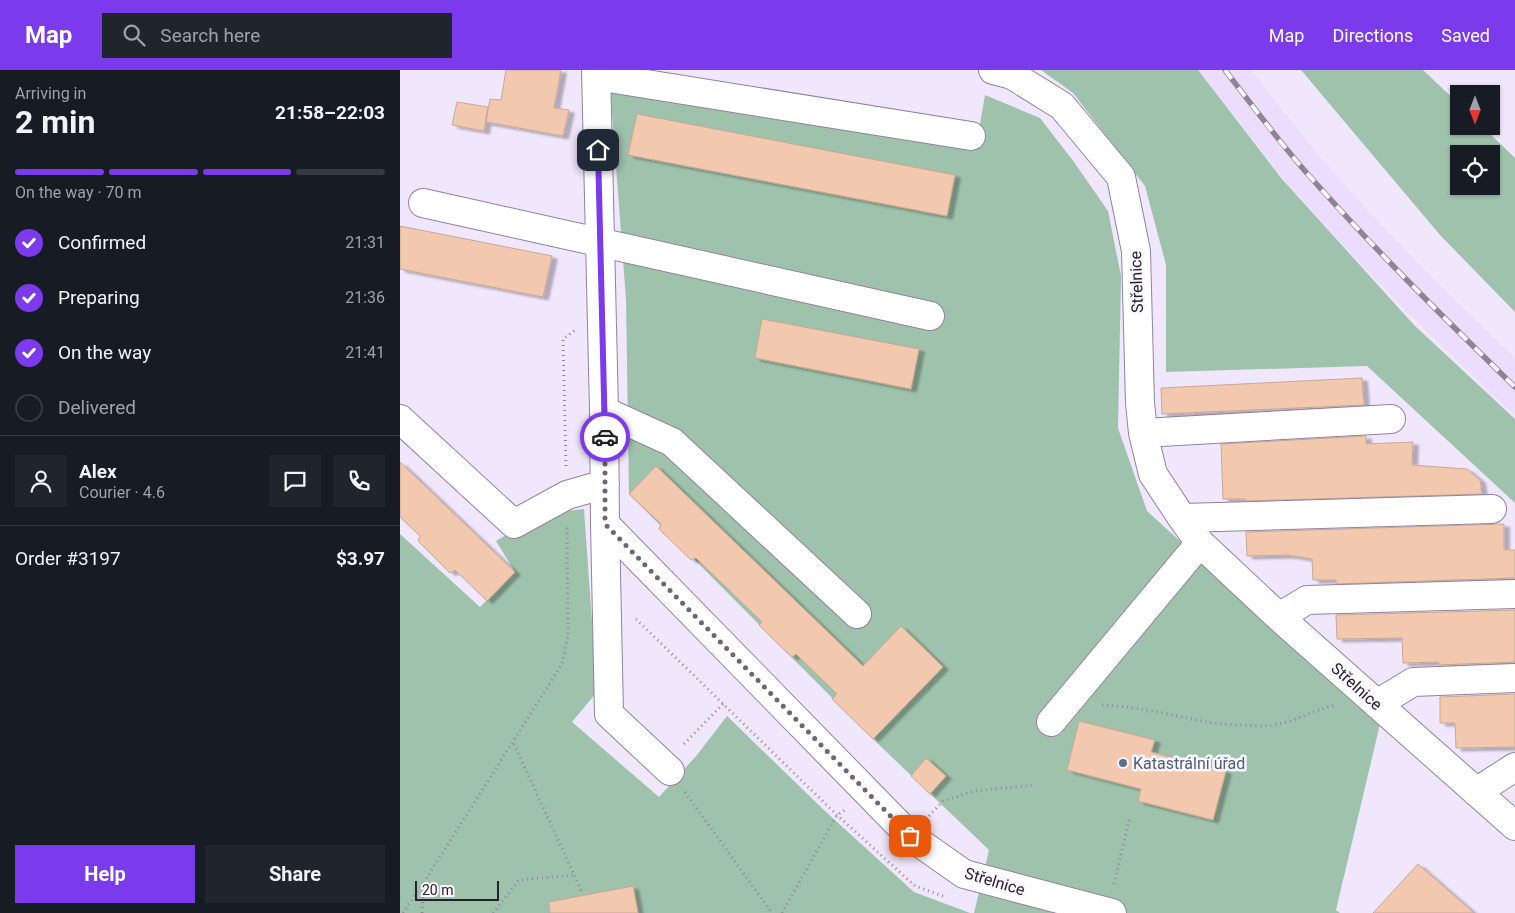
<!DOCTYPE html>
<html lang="en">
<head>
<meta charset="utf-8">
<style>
  body { margin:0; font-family:Roboto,sans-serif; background:#20242c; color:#f1f3f6; height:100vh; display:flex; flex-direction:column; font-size:19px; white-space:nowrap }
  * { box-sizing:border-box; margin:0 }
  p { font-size:16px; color:#9ea1a6 }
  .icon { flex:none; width:28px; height:28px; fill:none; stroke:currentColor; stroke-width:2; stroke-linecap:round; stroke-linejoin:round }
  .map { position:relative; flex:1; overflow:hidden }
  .sheet { display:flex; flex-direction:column; background:#171b24; width:400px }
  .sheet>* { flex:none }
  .needle { width:32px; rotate:180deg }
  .fabs { position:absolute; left:1050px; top:15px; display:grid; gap:10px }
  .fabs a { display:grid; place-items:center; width:50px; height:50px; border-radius:0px; background:#171b24; box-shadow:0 1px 4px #0004; font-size:25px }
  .scale { position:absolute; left:15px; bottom:12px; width:84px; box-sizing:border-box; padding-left:5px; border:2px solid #27212e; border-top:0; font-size:14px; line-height:18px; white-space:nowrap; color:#27212e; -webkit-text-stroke:4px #faf7fe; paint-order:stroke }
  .pin { position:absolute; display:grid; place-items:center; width:42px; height:42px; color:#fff; margin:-21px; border-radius:10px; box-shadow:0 2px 8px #0006 }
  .courier { position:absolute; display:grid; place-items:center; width:50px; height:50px; margin:-25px; border:4px solid #7c3aed; border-radius:50%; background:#fff; color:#222; box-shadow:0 1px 6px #0007 }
  .head em { font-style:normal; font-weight:700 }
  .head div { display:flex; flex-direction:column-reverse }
  .head { display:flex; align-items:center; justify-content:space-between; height:85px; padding:0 15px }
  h1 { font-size:32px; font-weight:700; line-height:38px }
  .bar { display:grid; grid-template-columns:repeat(4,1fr); gap:8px 5px; align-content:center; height:60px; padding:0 15px }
  .bar i { height:6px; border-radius:4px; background:#363941 }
  .bar .on { background:#7c3aed }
  .bar p { grid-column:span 4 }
  .line { display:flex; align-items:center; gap:12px; padding:0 15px; border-top:1px solid #363941 }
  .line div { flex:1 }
  .round { display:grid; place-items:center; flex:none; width:52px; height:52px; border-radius:0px; background:#20242c }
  ol { padding:0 15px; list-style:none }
  li { display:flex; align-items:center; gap:15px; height:55px }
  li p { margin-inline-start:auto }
  li .icon { padding:5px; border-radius:50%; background:#7c3aed; color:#fff; stroke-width:4 }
  li:last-child { color:#9ea1a6 }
  li i { width:28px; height:28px; border:2px solid #363941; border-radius:50% }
  .primary-button { display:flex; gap:10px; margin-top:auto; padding:10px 15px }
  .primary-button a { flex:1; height:58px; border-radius:0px; background:#7c3aed; color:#fff; font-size:20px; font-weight:700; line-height:58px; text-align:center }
  .primary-button a+a { background:#20242c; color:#f1f3f6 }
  header { display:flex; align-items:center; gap:30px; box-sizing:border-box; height:70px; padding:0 25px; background:#7c3aed; color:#fff }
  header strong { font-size:24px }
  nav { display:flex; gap:28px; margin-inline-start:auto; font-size:18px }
  .search { width:350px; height:45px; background:#20242c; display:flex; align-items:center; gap:12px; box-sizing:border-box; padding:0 18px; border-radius:0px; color:#9ea1a6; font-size:19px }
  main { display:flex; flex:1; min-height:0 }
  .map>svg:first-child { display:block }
  .built { fill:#ecdcfd }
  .green { fill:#9fc2ac; fill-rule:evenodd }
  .building { fill:#f2c9af; stroke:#c9a793; filter:url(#shadow) }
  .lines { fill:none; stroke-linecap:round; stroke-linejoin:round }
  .minor-casing { stroke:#9182a1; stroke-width:30 }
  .path { stroke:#908899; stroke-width:3; stroke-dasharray:1 4; stroke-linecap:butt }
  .minor { stroke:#fff; stroke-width:28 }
  .rail-casing { stroke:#8d8596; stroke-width:5.5 }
  .rail { stroke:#faf7fe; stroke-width:4; stroke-dasharray:11; stroke-linecap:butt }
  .done { stroke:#6e6676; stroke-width:5; stroke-dasharray:0 9 }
  .route { stroke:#7c3aed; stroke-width:6 }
  .service-dot { fill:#5c6f8a; stroke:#faf7fe; stroke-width:2 }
  .labels { text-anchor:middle; stroke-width:5; stroke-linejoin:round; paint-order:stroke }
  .street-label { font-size:16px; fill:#27212e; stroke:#faf7fe }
  .service-label { font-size:16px; fill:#4e5e75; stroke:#faf7fe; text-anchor:start }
</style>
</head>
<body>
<header>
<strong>Map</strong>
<div class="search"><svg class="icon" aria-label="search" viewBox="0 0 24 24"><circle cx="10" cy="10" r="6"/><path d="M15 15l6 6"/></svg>Search here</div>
<nav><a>Map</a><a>Directions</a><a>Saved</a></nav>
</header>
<main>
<section class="sheet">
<div class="head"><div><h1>2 min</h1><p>Arriving in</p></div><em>21:58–22:03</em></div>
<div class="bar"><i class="on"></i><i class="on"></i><i class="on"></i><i></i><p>On the way · 70 m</p></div>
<ol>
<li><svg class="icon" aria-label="check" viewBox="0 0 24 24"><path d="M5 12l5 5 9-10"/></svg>Confirmed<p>21:31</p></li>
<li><svg class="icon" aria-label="check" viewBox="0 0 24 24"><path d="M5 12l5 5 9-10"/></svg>Preparing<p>21:36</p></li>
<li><svg class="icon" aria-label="check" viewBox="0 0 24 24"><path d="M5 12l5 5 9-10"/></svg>On the way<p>21:41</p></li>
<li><i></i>Delivered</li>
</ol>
<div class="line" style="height:90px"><a class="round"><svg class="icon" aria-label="person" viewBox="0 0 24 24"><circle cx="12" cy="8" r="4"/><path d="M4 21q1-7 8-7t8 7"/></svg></a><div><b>Alex</b><p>Courier · 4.6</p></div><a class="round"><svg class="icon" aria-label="chat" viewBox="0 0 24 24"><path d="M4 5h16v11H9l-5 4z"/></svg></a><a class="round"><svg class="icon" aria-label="phone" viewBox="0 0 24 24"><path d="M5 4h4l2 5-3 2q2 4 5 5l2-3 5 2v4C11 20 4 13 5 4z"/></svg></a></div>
<div class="line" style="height:65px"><div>Order #3197</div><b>$3.97</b></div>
<div class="primary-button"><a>Help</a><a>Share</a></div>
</section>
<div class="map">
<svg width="1115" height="843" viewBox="0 0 1115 843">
  <defs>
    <filter id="shadow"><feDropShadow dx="5.5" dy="3" stdDeviation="1" flood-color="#0004"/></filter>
  </defs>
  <rect width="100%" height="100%" fill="#f1e7fc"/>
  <path class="built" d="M798 0H851L919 86 972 145 1036 212 1115 288V346L1007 242 941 173 887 113Z"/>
  <path class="green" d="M641 0H798L882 109 1014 255 1115 349V433L967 296 766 302V195L745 116 673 23Z
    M901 0H1023L1059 34V56H1082L1115 88V242L1040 165ZM1059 84H1091V116H1059Z
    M210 15 576 77 585 25 640 48 674 92 708 141 721 206 718 358 747 441 980 654 936 840 940 843H574L589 780 473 669 229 424 226 230Z
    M184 439 197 622 172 652 259 727 297 685 327 646 426 742 514 822 570 843H0V464L80 537 115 502 96 471 141 444Z"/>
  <path class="building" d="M106 0H161L154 38 169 40 163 66 86 52 90 29 101 30Z
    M57 32 88 37 84 61 52 55Z
    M237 44 555 105 547 146 228 85Z
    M0 156 152 186 143 227 0 199Z
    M362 249 519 279 511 319 355 288Z
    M962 308 964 335 762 344 761 318Z
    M966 366V374L1013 372 1012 395 1067 399 1080 410 1082 424 846 431V429H823L821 374Z
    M0 392 115 502 87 531 55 500 50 503 18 471 20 466 0 447Z
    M256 396 463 596 501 556 543 597 473 669 432 629 437 624 396 584 392 587 375 571 359 555 362 552 296 488 291 490 259 459 261 454 229 424Z
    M1104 454V480H1115V508L936 514V510H913L912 489 888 485 847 486 846 462Z
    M1115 540V592L1039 595V592L1003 593 1002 568 937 569 936 545Z
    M1115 624V677L1056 678 1055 653H1040V627Z
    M679 651 755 670 751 682 826 701 813 750 738 731 741 719 667 700Z
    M526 688 546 706 530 724 511 706Z
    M1018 794 1074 843H973Z
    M233 816 238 843H150L149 832Z"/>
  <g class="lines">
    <g class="minor-casing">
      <path id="minor" d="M196 0 204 341 205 454 510 766 564 804 712 843
        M593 0 612 5 662 36 721 107 736 181 740 333 743 363 753 404 782 448 800 473 879 547 1115 756
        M196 6 571 66
        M23 133 530 246
        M204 341 272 372 457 544
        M0 349 114 454 167 425 205 414
        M743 363 991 349
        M782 448 1092 439
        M205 454 209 644 270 701
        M879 547 907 530 1115 524
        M977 634 1013 612 1115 608
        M651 652 800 473
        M1076 722 1115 697"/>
    </g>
    <path class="path" d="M166 396 163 269 175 260
      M236 549 437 745 515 816 543 826
      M702 635C734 636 766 644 797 650 817 655 841 655 862 656 889 656 911 640 936 635
      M114 674 182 822
      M284 674 323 634
      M285 722 372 843
      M529 746 543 731 574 721 635 715
      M714 814 730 747
      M3 843 24 812
      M22 843 24 812 162 594 168 566 167 457
      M93 843 119 810 174 805
      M382 843 437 745 445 740"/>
    <use href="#minor" class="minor"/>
    <g class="rail-casing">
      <path id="rail" d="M825 0C851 34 877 69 905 101 972 177 1043 247 1115 317"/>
    </g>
    <use href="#rail" class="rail"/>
  </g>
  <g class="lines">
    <path class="done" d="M205 367V454L510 766"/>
    <path class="route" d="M198 80 205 367"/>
  </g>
  <circle class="service-dot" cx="723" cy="693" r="5"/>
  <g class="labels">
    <g class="street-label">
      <text transform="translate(736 212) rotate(-92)" y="6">Střelnice</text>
      <text transform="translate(957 616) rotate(42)" y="6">Střelnice</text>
      <text transform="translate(595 811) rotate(17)" y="6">Střelnice</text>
    </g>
    <g class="service-label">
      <text x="733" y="699">Katastrální úřad</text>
    </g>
  </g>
</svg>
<div class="fabs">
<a><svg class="needle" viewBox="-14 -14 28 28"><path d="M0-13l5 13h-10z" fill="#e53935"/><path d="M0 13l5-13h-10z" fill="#9ea1a6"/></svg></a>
<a><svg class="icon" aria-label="locate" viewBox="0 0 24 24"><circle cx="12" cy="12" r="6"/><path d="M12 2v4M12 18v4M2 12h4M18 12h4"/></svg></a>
</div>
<div class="scale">20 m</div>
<div class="pin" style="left:510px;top:766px;background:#ea580c"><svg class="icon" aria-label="bag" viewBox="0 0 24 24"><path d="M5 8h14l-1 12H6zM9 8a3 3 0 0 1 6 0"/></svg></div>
<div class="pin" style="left:198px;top:80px;background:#1f2937"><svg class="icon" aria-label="home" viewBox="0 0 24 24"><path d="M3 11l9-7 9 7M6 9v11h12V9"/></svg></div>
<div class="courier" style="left:205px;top:367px"><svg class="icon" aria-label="car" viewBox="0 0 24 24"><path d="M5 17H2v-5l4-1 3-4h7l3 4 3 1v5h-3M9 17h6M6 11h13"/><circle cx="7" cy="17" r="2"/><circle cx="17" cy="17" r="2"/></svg></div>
</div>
</main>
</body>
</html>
